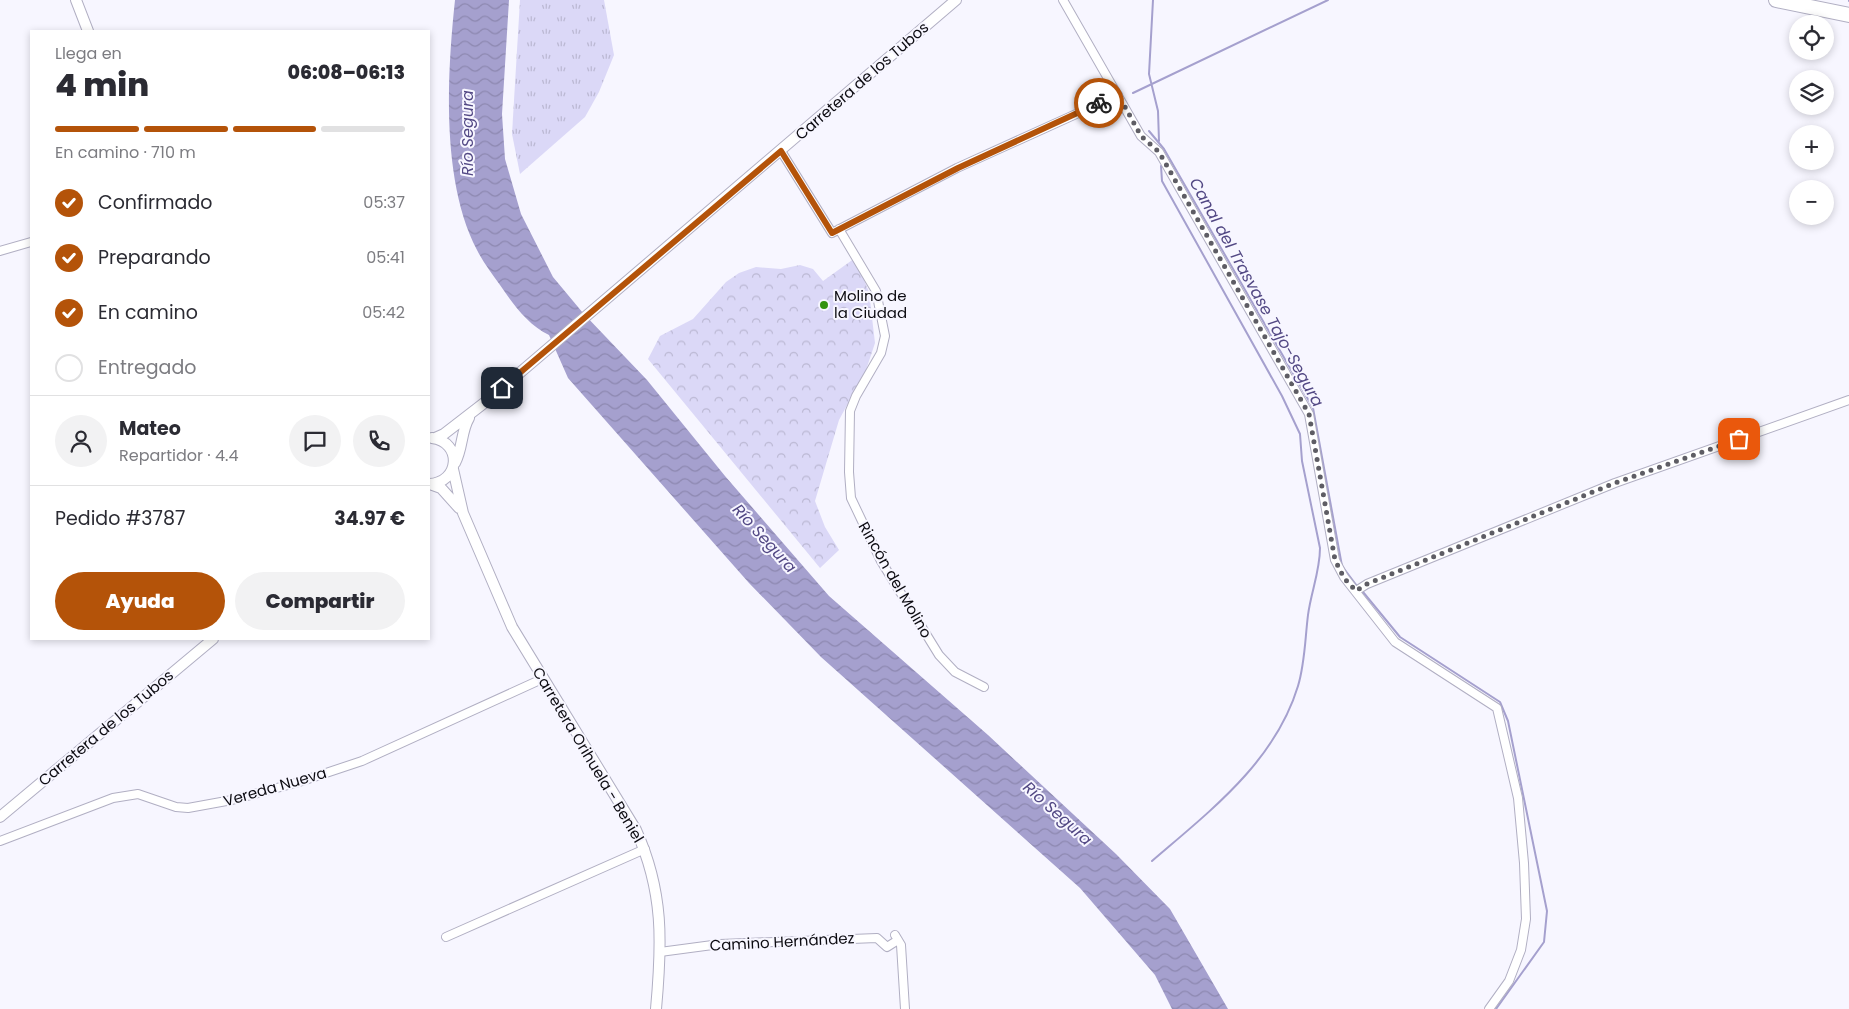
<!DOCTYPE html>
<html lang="es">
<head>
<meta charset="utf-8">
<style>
  body { margin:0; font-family:Poppins,sans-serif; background:#f2f2f3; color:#2b2b33; height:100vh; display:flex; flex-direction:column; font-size:19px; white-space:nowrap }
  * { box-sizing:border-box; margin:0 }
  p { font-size:16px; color:#7c7c81 }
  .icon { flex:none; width:28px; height:28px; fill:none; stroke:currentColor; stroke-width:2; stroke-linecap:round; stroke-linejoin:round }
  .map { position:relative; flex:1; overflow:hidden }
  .drawer { position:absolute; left:30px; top:30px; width:400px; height:610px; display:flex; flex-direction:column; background:#fff; border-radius:0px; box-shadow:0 2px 8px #0003 }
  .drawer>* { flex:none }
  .tools { position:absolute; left:1789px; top:15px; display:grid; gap:10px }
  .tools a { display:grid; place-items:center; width:45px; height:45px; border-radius:50%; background:#fff; box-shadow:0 2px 8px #0003; font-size:25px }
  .pin { position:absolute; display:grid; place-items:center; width:42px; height:42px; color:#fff; margin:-21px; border-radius:10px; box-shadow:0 2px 8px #0006 }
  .courier { position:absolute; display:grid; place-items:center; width:50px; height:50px; margin:-25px; border:4px solid #b45309; border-radius:50%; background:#fff; color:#222; box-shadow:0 1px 6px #0007 }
  .overview em { font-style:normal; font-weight:800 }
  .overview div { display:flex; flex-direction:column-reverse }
  .overview { display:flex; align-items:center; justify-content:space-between; height:85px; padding:0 25px }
  h1 { font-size:32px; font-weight:800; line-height:38px }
  .bar { display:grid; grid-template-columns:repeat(4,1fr); gap:8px 5px; align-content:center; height:60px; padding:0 25px }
  .bar i { height:6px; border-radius:4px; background:#e1e1e2 }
  .bar .selected { background:#b45309 }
  .bar p { grid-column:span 4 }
  .line { display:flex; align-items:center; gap:12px; padding:0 25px; border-top:1px solid #e1e1e2 }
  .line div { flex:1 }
  .round { display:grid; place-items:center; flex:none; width:52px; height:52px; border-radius:26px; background:#f2f2f3 }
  ol { padding:0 25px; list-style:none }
  li { display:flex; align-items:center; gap:15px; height:55px }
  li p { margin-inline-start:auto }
  li .icon { padding:5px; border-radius:50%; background:#b45309; color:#fff; stroke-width:4 }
  li:last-child { color:#7c7c81 }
  li i { width:28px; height:28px; border:2px solid #e1e1e2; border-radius:50% }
  .action { display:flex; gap:10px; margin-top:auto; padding:10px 25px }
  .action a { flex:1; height:58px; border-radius:30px; background:#b45309; color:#fff; font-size:20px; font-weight:800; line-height:58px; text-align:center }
  .action a+a { background:#f2f2f3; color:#2b2b33 }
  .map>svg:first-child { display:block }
  .grass { fill:url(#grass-tufts) }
  .park { fill:url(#park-crowns) }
  .water { fill:url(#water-waves) }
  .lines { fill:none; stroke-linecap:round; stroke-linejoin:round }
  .stream { stroke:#a5a0ce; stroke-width:2 }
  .street-casing { stroke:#b1afc3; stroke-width:10 }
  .secondary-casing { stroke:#b1afc3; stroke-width:12 }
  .highway-casing { stroke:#b1afc3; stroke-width:16 }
  .street { stroke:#fff; stroke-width:8 }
  .secondary { stroke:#fff; stroke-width:10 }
  .highway { stroke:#fff; stroke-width:14 }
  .done { stroke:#5e5d64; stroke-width:5; stroke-dasharray:0 9 }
  .route { stroke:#b45309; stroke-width:6 }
  .poi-dot { fill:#33930f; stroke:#f7f6ff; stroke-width:2 }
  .labels { text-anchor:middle; stroke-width:4; stroke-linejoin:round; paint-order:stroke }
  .street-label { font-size:15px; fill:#0c0b11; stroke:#f7f6ff }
  .poi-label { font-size:15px; fill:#0c0b11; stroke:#f7f6ff; text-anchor:start }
  .water-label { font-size:16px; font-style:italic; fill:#524884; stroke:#f7f6ff }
</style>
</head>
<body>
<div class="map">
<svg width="1849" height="1009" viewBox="0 0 1849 1009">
  <defs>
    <pattern id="grass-tufts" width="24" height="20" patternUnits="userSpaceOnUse" patternTransform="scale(1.25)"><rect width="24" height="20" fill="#dbd8f7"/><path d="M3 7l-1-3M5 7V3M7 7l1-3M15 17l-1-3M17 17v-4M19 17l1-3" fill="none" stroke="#bbb8d3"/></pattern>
    <pattern id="park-crowns" width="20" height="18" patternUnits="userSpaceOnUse" patternTransform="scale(1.25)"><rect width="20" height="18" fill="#dbd8f7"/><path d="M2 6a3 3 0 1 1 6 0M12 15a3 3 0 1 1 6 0" fill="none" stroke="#bbb8d3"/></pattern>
    <pattern id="water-waves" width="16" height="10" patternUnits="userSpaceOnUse" patternTransform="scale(1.25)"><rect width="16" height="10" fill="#a5a0ce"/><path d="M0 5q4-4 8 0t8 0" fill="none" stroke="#8d88b0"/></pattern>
  </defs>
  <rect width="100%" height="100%" fill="#f7f6ff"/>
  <path class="grass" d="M520 0H604L614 55 599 92 585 117 520 174 512 134Z"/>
  <path class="park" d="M855 258 869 292 875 343 866 370 839 420 815 501 825 527 839 550 820 568 648 359 660 336 693 319 726 282 739 273 756 267 781 269 800 265 813 269 823 281Z"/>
  <path class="water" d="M455 0H509L502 114 505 159 521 214 553 277 583 313 647 380 725 476 829 596 988 735 1116 854 1170 909 1228 1009H1172L1155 975 1080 888 821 657 749 583 568 378 549 335C528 325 513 304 500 285 492 274 483 262 477 250 441 181 447 75 455 0Z"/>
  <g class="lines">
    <path class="stream" d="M1153 0 1149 74 1158 111 1159 141
      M1849 0V1
      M1133 93 1328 0
      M1149 131 1164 149 1313 408 1342 566 1357 586
      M1363 592 1400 637 1500 702 1508 721 1547 911 1544 942 1496 1009
      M1152 861C1210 811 1275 762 1298 686 1305 663 1305 639 1308 615 1311 592 1320 571 1320 548L1302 461 1300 434 1282 396 1162 181 1161 166"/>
    <g class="street-casing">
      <path id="street" d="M1063 0 1141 136 1159 152 1309 414 1335 560 1344 577 1395 642 1497 708 1518 798 1524 863 1526 919 1521 950 1509 981 1489 1009
        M781 151 832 233 957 168 1118 95
        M839 229 876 291 885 336 881 353 856 396 850 411 849 472 851 498 881 561 939 655 955 672 984 687
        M0 251 31 242
        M1356 591 1367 584 1615 483 1849 400
        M0 841 113 798 138 794 176 807 188 808 232 800 299 782 362 761 542 679
        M895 935 901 945 905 1009
        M446 937 645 849
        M660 952 720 944 877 938 887 947 898 940"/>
    </g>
    <g class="secondary-casing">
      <path id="secondary" d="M76 0 88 31
        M435 438 444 434 488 400 956 0
        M455 463C463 448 461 431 469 418
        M453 469 463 513 512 627 636 830C664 892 662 943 656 1009
        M429 484C460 483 463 442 432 438
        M430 484 441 488 459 508
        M0 817 213 639"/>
    </g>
    <g class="highway-casing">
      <path id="highway" d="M1776 0 1849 15"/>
    </g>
    <use href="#street" class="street"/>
    <use href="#secondary" class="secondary"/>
    <use href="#highway" class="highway"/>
  </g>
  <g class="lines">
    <path class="done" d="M1099 103 1118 94 1141 136 1159 152 1309 414 1335 560 1344 578 1356 591 1367 584 1615 483 1739 439"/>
    <path class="route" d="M502 388 781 151 832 233 958 168 1099 103"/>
  </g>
  <circle class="poi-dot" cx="824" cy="305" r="5"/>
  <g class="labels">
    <g class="street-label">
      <text transform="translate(862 81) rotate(-41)" y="5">Carretera de los Tubos</text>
      <text transform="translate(895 580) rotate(60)" y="5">Rincón del Molino</text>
      <text transform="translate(106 728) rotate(-40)" y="5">Carretera de los Tubos</text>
      <text transform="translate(588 755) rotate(59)" y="5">Carretera Orihuela - Beniel</text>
      <text transform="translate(275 787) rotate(-16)" y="5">Vereda Nueva</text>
      <text transform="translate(782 942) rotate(-3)" y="5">Camino Hernández</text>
    </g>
    <g class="poi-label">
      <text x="834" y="301">Molino de<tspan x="834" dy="17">la Ciudad</tspan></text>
    </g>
    <g class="water-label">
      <text transform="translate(467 133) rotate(-90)" y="6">Río Segura</text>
      <text transform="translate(1257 292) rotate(61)" y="6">Canal del Trasvase Tajo-Segura</text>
      <text transform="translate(765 538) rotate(48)" y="6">Río Segura</text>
      <text transform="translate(1058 813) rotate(42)" y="6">Río Segura</text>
    </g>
  </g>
</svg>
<div class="tools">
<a><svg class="icon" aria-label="locate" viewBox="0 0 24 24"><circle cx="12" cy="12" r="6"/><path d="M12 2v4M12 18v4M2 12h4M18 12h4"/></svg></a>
<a><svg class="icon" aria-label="layers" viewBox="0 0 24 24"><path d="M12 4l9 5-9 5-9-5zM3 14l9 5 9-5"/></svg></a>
<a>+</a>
<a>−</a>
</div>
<div class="pin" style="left:1739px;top:439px;background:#ea580c"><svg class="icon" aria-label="bag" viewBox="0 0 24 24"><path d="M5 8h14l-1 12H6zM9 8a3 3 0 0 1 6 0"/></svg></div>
<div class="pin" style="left:502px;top:388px;background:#1f2937"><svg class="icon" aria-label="home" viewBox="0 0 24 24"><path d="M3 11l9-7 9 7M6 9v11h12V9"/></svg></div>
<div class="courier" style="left:1099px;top:103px"><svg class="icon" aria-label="bike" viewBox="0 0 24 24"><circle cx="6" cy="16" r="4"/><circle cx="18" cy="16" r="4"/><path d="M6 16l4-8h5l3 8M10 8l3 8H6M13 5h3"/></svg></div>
<section class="drawer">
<div class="overview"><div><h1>4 min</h1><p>Llega en</p></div><em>06:08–06:13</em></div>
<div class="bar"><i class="selected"></i><i class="selected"></i><i class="selected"></i><i></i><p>En camino · 710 m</p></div>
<ol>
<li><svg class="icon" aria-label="check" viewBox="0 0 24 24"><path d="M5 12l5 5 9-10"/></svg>Confirmado<p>05:37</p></li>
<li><svg class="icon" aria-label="check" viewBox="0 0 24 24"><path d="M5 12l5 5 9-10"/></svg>Preparando<p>05:41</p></li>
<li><svg class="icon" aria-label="check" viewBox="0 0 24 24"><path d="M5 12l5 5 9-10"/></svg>En camino<p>05:42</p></li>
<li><i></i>Entregado</li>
</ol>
<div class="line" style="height:90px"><a class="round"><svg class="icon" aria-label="person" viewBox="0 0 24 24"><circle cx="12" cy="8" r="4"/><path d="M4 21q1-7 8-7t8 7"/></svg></a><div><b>Mateo</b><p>Repartidor · 4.4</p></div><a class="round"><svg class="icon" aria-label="chat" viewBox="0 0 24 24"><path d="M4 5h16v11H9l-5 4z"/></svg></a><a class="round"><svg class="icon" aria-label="phone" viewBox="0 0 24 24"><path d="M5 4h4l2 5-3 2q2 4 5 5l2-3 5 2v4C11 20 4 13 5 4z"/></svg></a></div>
<div class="line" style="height:65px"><div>Pedido #3787</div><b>34.97 €</b></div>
<div class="action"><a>Ayuda</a><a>Compartir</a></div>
</section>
</div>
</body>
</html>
